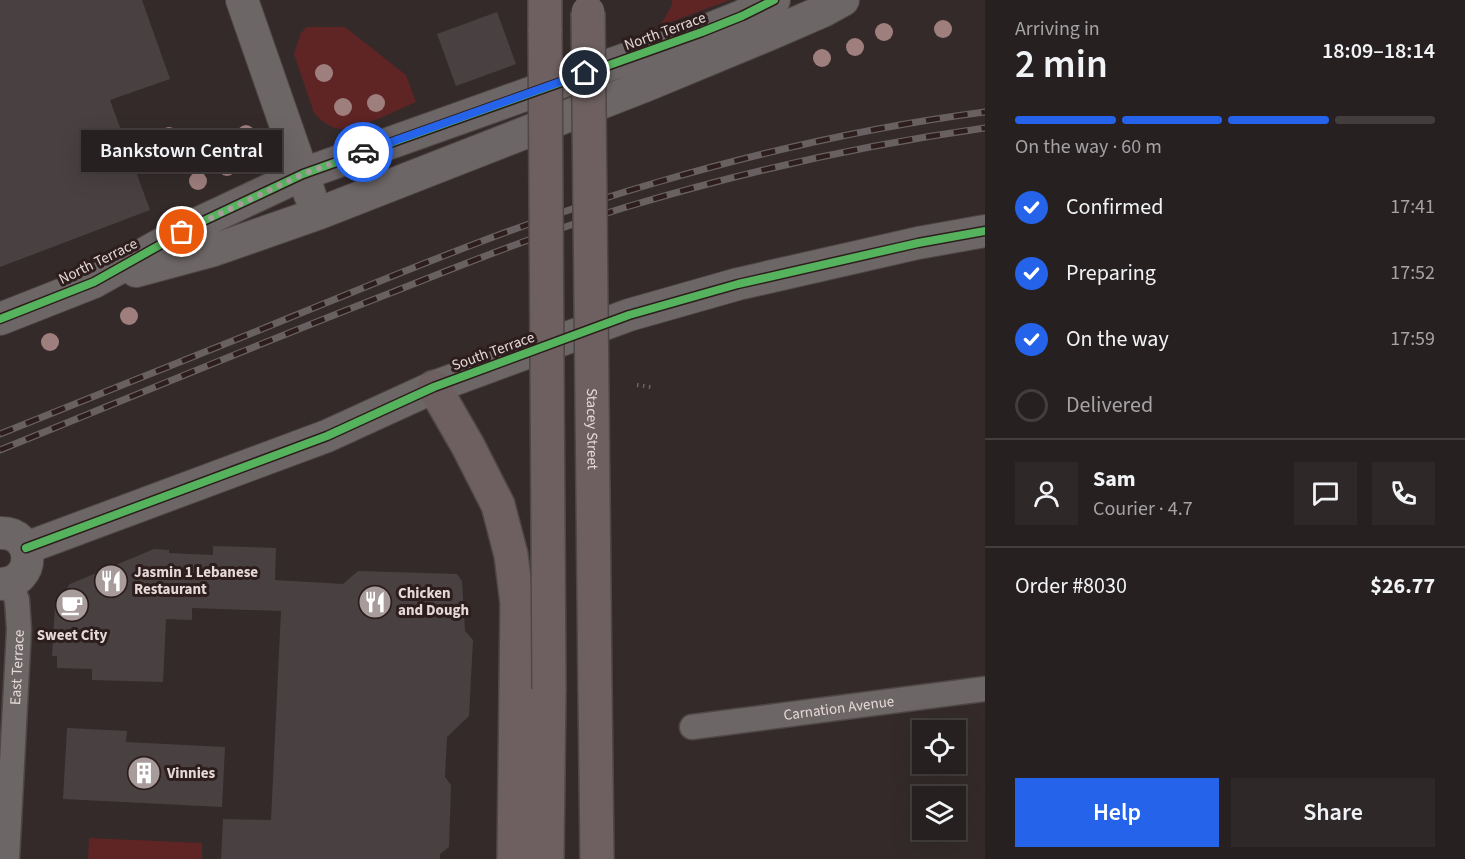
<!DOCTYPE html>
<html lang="en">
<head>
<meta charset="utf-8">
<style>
  body { margin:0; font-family:"Source Sans 3",sans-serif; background:#2f2829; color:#f1f3f6; height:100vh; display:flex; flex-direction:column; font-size:22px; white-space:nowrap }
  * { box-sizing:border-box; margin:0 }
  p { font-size:20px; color:#a4a3a5 }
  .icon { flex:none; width:33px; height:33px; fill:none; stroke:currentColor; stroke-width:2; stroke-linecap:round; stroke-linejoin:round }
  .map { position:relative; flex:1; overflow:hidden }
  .side { display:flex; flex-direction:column; background:#272020; width:480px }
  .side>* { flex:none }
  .controls { position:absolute; left:912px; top:720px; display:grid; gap:12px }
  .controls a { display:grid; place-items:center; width:54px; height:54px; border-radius:0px; background:#272020; box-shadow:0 6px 24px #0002,0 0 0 2px #433e3e; font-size:30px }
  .pin { position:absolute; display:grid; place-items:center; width:51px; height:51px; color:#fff; margin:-26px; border:3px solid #fff; border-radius:50%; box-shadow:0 2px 6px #0007 }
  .courier { position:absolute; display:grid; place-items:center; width:60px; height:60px; margin:-30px; border:4px solid #2563eb; border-radius:50%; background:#fff; color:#222; box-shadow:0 2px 8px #0007 }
  .bubble { position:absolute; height:42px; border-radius:0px; background:#272020; box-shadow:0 6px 24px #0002,0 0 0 2px #433e3e; font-size:20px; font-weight:600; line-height:42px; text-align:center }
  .head em { font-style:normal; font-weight:600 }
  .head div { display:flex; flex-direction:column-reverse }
  .head { display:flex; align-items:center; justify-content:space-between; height:102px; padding:0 30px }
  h1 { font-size:39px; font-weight:600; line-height:45px }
  .bar { display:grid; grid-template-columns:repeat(4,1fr); gap:9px 6px; align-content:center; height:72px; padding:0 30px }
  .bar i { height:8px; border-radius:4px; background:#433e3e }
  .bar .on { background:#2563eb }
  .bar p { grid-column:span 4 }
  .line { display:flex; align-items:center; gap:15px; padding:0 30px; border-top:2px solid #433e3e }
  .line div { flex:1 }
  .round { display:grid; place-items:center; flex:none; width:63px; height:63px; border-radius:0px; background:#2f2829 }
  ol { padding:0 30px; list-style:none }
  li { display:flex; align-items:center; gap:18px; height:66px }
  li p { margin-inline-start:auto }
  li .icon { padding:6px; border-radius:50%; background:#2563eb; color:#fff; stroke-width:4 }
  li:last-child { color:#a4a3a5 }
  li i { width:33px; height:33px; border:3px solid #433e3e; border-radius:50% }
  .cta { display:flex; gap:12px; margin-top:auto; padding:12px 30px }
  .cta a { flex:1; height:69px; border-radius:0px; background:#2563eb; color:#fff; font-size:24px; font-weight:600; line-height:69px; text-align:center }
  .cta a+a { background:#2f2829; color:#f1f3f6 }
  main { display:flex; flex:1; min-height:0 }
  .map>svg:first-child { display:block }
  .green { fill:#5f2424 }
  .building { fill:#494141 }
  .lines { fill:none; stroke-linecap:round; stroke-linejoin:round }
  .minor-casing { stroke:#4f4747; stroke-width:27 }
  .tertiary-casing { stroke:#4f4747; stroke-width:34 }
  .trunk-casing { stroke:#4f4747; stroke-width:36 }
  .path { stroke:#6d6666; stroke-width:4; stroke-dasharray:1.5 4.5; stroke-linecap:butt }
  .minor { stroke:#6d6666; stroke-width:24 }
  .tertiary { stroke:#6d6666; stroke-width:32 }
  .trunk { stroke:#6e6060; stroke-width:33 }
  .rail-casing { stroke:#696161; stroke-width:7 }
  .rail { stroke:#2d1e1d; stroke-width:4.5; stroke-dasharray:14; stroke-linecap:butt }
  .trunk-bridge-casing { stroke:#4f4747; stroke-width:36; stroke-linecap:butt }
  .trunk-bridge { stroke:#6e6060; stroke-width:33 }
  .cycleway-casing { stroke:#2d1e1d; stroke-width:11 }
  .cycleway { stroke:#56b35d; stroke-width:8 }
  .tree { fill:#9e7f7e }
  .done { stroke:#a79c9b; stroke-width:6; stroke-dasharray:0 10.8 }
  .route { stroke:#2563eb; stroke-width:8 }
  .labels { text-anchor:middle; stroke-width:6; stroke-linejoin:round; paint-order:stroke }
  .street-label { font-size:15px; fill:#e5d9d8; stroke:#2d1e1d }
  .poi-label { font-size:15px; font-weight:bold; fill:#e5d9d8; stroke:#2d1e1d; text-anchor:start }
</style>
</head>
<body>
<main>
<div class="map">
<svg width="985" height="859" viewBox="0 0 985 859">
  <rect width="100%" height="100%" fill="#342a2a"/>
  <path class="green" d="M672 0H730L660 26 672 5Z
    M307 27H345L406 75 416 102C397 110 361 129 343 129 331 129 321 121 314 113L294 54 301 33Z
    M89 838 202 843V859H88Z"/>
  <path class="building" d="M0 0H142L170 79 110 100 150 210 0 267Z
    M497 12 516 64 456 86 437 34Z
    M213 546 276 548 275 580 343 584 358 571 457 574 462 581 465 631 473 640 469 716 447 737 445 777 451 785 449 847 440 854V859H221L223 819 271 820 281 611 192 608V620L166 619 163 682 92 680V669L57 668V656H52L55 605 70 584 154 549 169 550V553L213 555Z
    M67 728 127 731 126 742 225 747 222 807 63 799Z"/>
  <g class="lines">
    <g class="minor-casing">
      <g id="minor">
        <path id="s1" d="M692 727 985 689"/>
        <path id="s2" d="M7 859 19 629 17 600 10 583"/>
      </g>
    </g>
    <g class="tertiary-casing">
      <path id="tertiary" d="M242 0 310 195
        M136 271 214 250 317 214 647 85 770 34 823 11 843 0
        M0 319 94 282 199 223 303 174 702 32 742 16 774 0
        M0 533C35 531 38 583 0 584
        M26 548 327 436 434 387 629 315 738 284 918 243 985 231"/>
    </g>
    <g class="trunk-casing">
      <path id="trunk" d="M545 32V0
        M434 387 468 446 498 505 511 555 517 603 514 859
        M595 688 597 859
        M547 859 549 689"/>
    </g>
    <path class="path" d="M637 385 651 387"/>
    <use href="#minor" class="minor"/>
    <use href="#tertiary" class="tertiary"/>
    <use href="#trunk" class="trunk"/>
    <g class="rail-casing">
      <path id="rail" d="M0 434C87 399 175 364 262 329 392 276 523 221 658 182 765 151 875 126 985 112
        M0 450C131 397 261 343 393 292 469 262 545 232 623 208 742 172 863 145 985 128"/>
    </g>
    <use href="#rail" class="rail"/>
    <g class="trunk-bridge-casing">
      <g id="trunk-bridge">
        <path id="s3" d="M588 12 595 688"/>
        <path d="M545 32 549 689"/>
      </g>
    </g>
    <use href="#trunk-bridge" class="trunk-bridge"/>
    <g class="cycleway-casing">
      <path id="cycleway" d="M0 319 94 282 199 223 303 174 702 32 742 16 774 0
        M26 548 327 436 434 387 629 315 738 284 918 243 985 231"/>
    </g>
    <use href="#cycleway" class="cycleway"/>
  </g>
  <g class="tree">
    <circle cx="943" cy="29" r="9"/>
    <circle cx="884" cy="32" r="9"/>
    <circle cx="855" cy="47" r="9"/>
    <circle cx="822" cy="58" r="9"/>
    <circle cx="324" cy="73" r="9"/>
    <circle cx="376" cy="103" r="9"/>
    <circle cx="343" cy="107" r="9"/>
    <circle cx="246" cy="134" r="9"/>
    <circle cx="169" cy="136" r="9"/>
    <circle cx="227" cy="167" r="9"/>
    <circle cx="198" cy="181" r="9"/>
    <circle cx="129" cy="316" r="9"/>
    <circle cx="50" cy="342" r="9"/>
  </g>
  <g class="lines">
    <path class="done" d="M182 232 303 174 363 152"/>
    <path class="route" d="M363 152 585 73"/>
  </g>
  <defs>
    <g id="restaurant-disc" transform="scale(1.725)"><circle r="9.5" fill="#a79c9b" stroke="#2d1e1d"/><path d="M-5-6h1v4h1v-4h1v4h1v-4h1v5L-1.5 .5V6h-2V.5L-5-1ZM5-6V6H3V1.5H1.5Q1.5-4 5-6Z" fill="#fff"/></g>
    <g id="cafe-disc" transform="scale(1.725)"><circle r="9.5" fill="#a79c9b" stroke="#2d1e1d"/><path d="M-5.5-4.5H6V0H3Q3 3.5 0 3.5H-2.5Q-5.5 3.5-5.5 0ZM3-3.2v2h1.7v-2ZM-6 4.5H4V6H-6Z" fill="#fff"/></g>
    <g id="building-disc" transform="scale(1.725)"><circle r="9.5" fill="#a79c9b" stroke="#2d1e1d"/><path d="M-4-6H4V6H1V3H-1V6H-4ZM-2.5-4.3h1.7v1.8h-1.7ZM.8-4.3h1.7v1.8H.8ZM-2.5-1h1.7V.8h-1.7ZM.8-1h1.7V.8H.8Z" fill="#fff"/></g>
  </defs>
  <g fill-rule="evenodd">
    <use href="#restaurant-disc" x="111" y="581"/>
    <use href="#restaurant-disc" x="375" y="602"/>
    <use href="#cafe-disc" x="72" y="605"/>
    <use href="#building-disc" x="144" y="773"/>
  </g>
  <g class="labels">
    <g class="street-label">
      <text transform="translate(665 31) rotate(-20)" y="5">North Terrace</text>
      <text transform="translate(98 261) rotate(-26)" y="5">North Terrace</text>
      <text transform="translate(493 351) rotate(-20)" y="5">South Terrace</text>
      <text dy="5" stroke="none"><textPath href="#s3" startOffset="417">Stacey Street</textPath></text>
      <text dy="5" stroke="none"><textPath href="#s2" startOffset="192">East Terrace</textPath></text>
      <text dy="5" stroke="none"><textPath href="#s1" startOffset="148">Carnation Avenue</textPath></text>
    </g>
    <g class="poi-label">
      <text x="134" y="577">Jasmin 1 Lebanese<tspan x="134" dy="17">Restaurant</tspan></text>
      <text x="398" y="598">Chicken<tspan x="398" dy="17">and Dough</tspan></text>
      <text x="72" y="640" text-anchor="middle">Sweet City</text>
      <text x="167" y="778">Vinnies</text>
    </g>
  </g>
</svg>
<div class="controls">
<a><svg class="icon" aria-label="locate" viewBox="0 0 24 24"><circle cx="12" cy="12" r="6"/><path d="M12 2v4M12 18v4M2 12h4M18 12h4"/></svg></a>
<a><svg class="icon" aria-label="layers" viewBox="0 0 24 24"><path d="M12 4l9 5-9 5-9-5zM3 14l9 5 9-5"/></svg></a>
</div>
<div class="pin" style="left:182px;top:232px;background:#ea580c"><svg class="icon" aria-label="bag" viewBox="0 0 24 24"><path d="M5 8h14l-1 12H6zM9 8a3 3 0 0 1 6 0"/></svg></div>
<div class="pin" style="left:585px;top:73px;background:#1f2937"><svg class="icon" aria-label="home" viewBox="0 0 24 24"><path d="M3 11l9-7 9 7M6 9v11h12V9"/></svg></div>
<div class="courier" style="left:363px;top:152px"><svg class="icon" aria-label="car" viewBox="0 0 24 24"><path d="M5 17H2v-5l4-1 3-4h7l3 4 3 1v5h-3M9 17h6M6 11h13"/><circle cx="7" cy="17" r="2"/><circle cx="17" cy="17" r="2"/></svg></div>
<div class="bubble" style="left:81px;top:130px;width:201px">Bankstown Central</div>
</div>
<section class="side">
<div class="head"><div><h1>2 min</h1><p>Arriving in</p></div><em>18:09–18:14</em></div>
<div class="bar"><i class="on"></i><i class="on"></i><i class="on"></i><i></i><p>On the way · 60 m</p></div>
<ol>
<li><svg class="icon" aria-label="check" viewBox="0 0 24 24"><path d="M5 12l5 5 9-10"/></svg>Confirmed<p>17:41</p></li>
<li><svg class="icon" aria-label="check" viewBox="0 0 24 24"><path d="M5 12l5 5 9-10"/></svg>Preparing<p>17:52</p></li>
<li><svg class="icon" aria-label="check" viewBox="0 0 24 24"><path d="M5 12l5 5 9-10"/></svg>On the way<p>17:59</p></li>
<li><i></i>Delivered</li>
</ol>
<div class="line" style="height:108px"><a class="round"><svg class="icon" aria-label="person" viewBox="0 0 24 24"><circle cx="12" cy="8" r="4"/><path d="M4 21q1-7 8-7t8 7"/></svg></a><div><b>Sam</b><p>Courier · 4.7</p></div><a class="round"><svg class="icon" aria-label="chat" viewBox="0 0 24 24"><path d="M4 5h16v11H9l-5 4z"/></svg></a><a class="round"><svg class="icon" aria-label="phone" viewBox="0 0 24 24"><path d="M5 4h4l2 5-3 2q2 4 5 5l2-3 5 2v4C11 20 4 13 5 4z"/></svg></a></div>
<div class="line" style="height:78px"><div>Order #8030</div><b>$26.77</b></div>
<div class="cta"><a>Help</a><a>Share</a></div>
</section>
</main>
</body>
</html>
